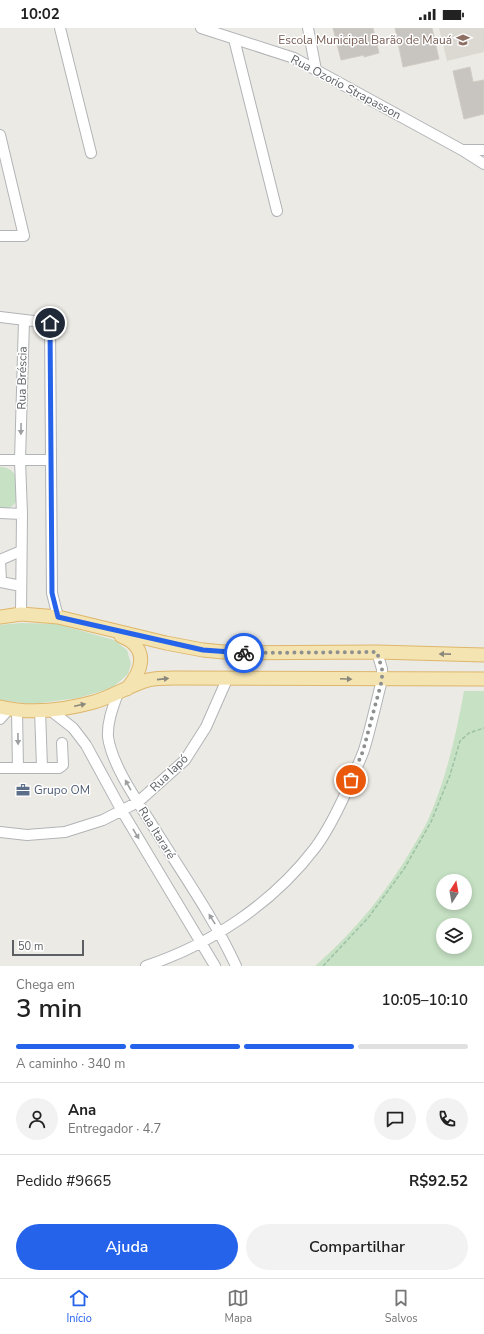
<!DOCTYPE html>
<html lang="pt">
<head>
<meta charset="utf-8">
<style>
  body { margin:0; font-family:"Nunito Sans",sans-serif; background:#f2f2f2; color:#222; height:100vh; display:flex; flex-direction:column; font-size:15px; white-space:nowrap }
  * { box-sizing:border-box; margin:0 }
  p { font-size:13px; color:#767676 }
  .icon { flex:none; width:22px; height:22px; fill:none; stroke:currentColor; stroke-width:2; stroke-linecap:round; stroke-linejoin:round }
  .map { position:relative; height:938px; overflow:hidden }
  .details { display:flex; flex-direction:column; background:#fff; flex:1 }
  .details>* { flex:none }
  .needle { width:26px; rotate:11deg }
  .buttons { position:absolute; left:436px; top:846px; display:grid; gap:8px }
  .buttons a { display:grid; place-items:center; width:36px; height:36px; border-radius:50%; background:#fff; box-shadow:0 2px 6px #0003; font-size:20px }
  .scale { position:absolute; left:12px; bottom:10px; width:72px; box-sizing:border-box; padding-left:4px; border:2px solid #5c5f63; border-top:0; font-size:11px; line-height:14px; white-space:nowrap; color:#5c5f63; -webkit-text-stroke:3px #fff; paint-order:stroke }
  .pin { position:absolute; display:grid; place-items:center; width:34px; height:34px; color:#fff; margin:-17px; border:2px solid #fff; border-radius:50%; box-shadow:0 1px 4px #0007 }
  .courier { position:absolute; display:grid; place-items:center; width:40px; height:40px; margin:-20px; border:3px solid #2563eb; border-radius:50%; background:#fff; color:#222; box-shadow:0 1px 5px #0007 }
  .head em { font-style:normal; font-weight:600 }
  .head div { display:flex; flex-direction:column-reverse }
  .head { display:flex; align-items:center; justify-content:space-between; height:68px; padding:0 16px }
  h1 { font-size:26px; font-weight:600; line-height:30px }
  .bar { display:grid; grid-template-columns:repeat(4,1fr); gap:6px 4px; align-content:center; height:48px; padding:0 16px }
  .bar i { height:5px; border-radius:3px; background:#e0e0e0 }
  .bar .current { background:#2563eb }
  .bar p { grid-column:span 4 }
  .line { display:flex; align-items:center; gap:10px; padding:0 16px; border-top:1px solid #e0e0e0 }
  .line div { flex:1 }
  .round { display:grid; place-items:center; flex:none; width:42px; height:42px; border-radius:21px; background:#f2f2f2 }
  .button { display:flex; gap:8px; margin-top:auto; padding:8px 16px }
  .button a { flex:1; height:46px; border-radius:24px; background:#2563eb; color:#fff; font-size:16px; font-weight:600; line-height:46px; text-align:center }
  .button a+a { background:#f2f2f2; color:#222 }
  .status { display:flex; justify-content:space-between; align-items:center; height:28px; padding:0 20px; background:#fff; direction:ltr }
  .status svg { height:11px; fill:currentColor }
  .dock { display:flex; justify-content:space-around; align-items:center; height:56px; border-top:1px solid #e0e0e0; background:#fff; font-size:11px; color:#767676 }
  .dock a { display:grid; justify-items:center; gap:2px }
  .dock .current { color:#2563eb }
  .map>svg:first-child { display:block }
  .education { fill:#dcd9d3 }
  .green { fill:#c6e1c4; fill-rule:evenodd }
  .building { fill:#c8c5c1; stroke:#d0cbc3 }
  .lines { fill:none; stroke-linecap:round; stroke-linejoin:round }
  .minor-casing { stroke:#b1b4b7; stroke-width:12 }
  .major-casing { stroke:#deb66b; stroke-width:15 }
  .path { stroke:#9ec1a5; stroke-width:1.5; stroke-dasharray:4 2; stroke-linecap:butt }
  .minor { stroke:#fff; stroke-width:10 }
  .major { stroke:#f4e4b2; stroke-width:13 }
  .oneway { fill:#9d9fa1 }
  .oneway2 { fill:#8a877b }
  .done { stroke:#8e9090; stroke-width:4; stroke-dasharray:0 7.2 }
  .route { stroke:#2563eb; stroke-width:5 }
  .labels { text-anchor:middle; stroke-width:3; stroke-linejoin:round; paint-order:stroke }
  .education-label { font-size:12px; fill:#785e54; stroke:#fff; text-anchor:end }
  .street-label { font-size:12px; fill:#5c5f63; stroke:#fff }
  .service-label { font-size:12px; fill:#4e5e75; stroke:#fff; text-anchor:start }
</style>
</head>
<body>
<div class="status"><b>10:02</b><svg viewBox="0 0 49 12"><path d="M0 12V9h3v3zM5 12V6h3v6zM10 12V3h3v9zM15 12V0h3v12zM26 1h20v11H26zM47 4h2v5h-2z"/></svg></div>
<div class="map">
<svg width="484" height="938" viewBox="0 0 484 938">
  <rect width="100%" height="100%" fill="#eceae4"/>
  <path class="education" d="M439 0H484V24L447 33Z"/>
  <path class="green" d="M0 439C16 439 20 454 17 467 17 471 16 476 12 478 9 481 4 481 0 481Z
    M21 595 57 596 114 612 127 622 131 636 128 646 112 660 78 670 32 676 0 672V597Z
    M464 663H484V938H315C354 904 387 864 413 819 418 810 424 801 428 792 446 751 456 708 464 663ZM443 853H465V875H443ZM443 897H465V919H443Z"/>
  <path class="building" d="M333 0H373L379 25 364 29V27L341 32Z
    M395 0H432L439 31 403 39Z
    M470 39 473 54 484 52V86L464 91 453 43Z"/>
  <g class="lines">
    <g class="minor-casing">
      <path id="minor" d="M60 0 91 125
        M201 0 294 30 462 122 484 136
        M308 0 316 42
        M234 11 277 183
        M0 107 24 208H0
        M462 122H484
        M0 289 50 295 52 565 58 589
        M0 432H51
        M0 485 22 486
        M21 558 1 554 0 532 21 523
        M21 586 22 486 20 432 24 292
        M118 665C113 679 107 694 108 709 112 737 136 771 151 795 180 842 213 888 236 938
        M17 682 18 740
        M40 682 42 739
        M50 682 73 700 86 717 122 783 215 938
        M0 691 9 681
        M0 740H59L63 737 62 715
        M0 804 27 807 65 804 103 792 138 774 185 732 206 699 228 649
        M146 938C212 916 273 875 315 820 330 800 341 776 351 753 355 743 360 733 364 722 371 699 376 675 382 652V641L377 624"/>
    </g>
    <g class="major-casing">
      <path id="major" d="M0 589 21 586 58 589 166 615 203 622 234 625 377 624 484 627
        M121 608C125 610 131 612 134 616 148 630 137 649 127 661
        M0 679C30 686 65 682 94 674 112 669 130 657 148 652 156 650 166 650 175 650L484 651"/>
    </g>
    <path class="path" d="M323 938 368 890 404 841 431 794 450 747 460 713 469 705 484 700"/>
    <use href="#minor" class="minor"/>
    <use href="#major" class="major"/>
  </g>
  <defs><path id="oneway-solid" d="M-6-.8H1V-3.2L6.5 0L1 3.2V.8H-6Z"/></defs>
  <g class="oneway">
    <use href="#oneway-solid" transform="translate(21 401) rotate(91)"/>
    <use href="#oneway-solid" transform="translate(18 711) rotate(89)"/>
    <use href="#oneway-solid" transform="translate(128 757) rotate(-119)"/>
    <use href="#oneway-solid" transform="translate(136 806) rotate(59)"/>
    <use href="#oneway-solid" transform="translate(212 891) rotate(-122)"/>
  </g>
  <g class="oneway2">
    <use href="#oneway-solid" transform="translate(445 626) rotate(-179)"/>
    <use href="#oneway-solid" transform="translate(163 651) rotate(-6)"/>
    <use href="#oneway-solid" transform="translate(346 651) rotate(2)"/>
    <use href="#oneway-solid" transform="translate(80 677) rotate(-12)"/>
  </g>
  <g class="lines">
    <path class="done" d="M244 625 377 624 382 641V652L363 723 351 752"/>
    <path class="route" d="M50 295 52 565 58 589 203 622 244 625"/>
  </g>
  <defs>
    <g id="school-bare" transform="scale(1.08)"><path d="M0-5L7-2L0 1L-7-2ZM-4 1L0 2.5L4 1V4Q0 6-4 4Z" fill="#8d6e63" stroke="#fff" stroke-width="2.5" paint-order="stroke"/></g>
    <g id="office-bare" transform="scale(1.08)"><path d="M-6-3h4V-5.5h4V-3h4V5H-6ZM-1-4.5V-3h2v-1.5ZM-6 0V1H6V0Z" fill="#5c6f8a" stroke="#fff" stroke-width="2.5" paint-order="stroke"/></g>
  </defs>
  <g fill-rule="evenodd">
    <use href="#school-bare" x="463" y="12"/>
    <use href="#office-bare" x="23" y="762"/>
  </g>
  <g class="labels">
    <g class="education-label">
      <text x="452" y="16">Escola Municipal Barão de Mauá</text>
    </g>
    <g class="street-label">
      <text transform="translate(346 59) rotate(28)" y="4">Rua Ozorio Strapasson</text>
      <text transform="translate(22 350) rotate(-89)" y="4">Rua Bréscia</text>
      <text transform="translate(169 745) rotate(-44)" y="4">Rua Iapó</text>
      <text transform="translate(157 805) rotate(58)" y="4">Rua Itararé</text>
    </g>
    <g class="service-label">
      <text x="34" y="766">Grupo OM</text>
    </g>
  </g>
</svg>
<div class="buttons">
<a><svg class="needle" viewBox="-14 -14 28 28"><path d="M0-13l5 13h-10z" fill="#e53935"/><path d="M0 13l5-13h-10z" fill="#767676"/></svg></a>
<a><svg class="icon" aria-label="layers" viewBox="0 0 24 24"><path d="M12 4l9 5-9 5-9-5zM3 14l9 5 9-5"/></svg></a>
</div>
<div class="scale">50 m</div>
<div class="pin" style="left:351px;top:752px;background:#ea580c"><svg class="icon" aria-label="bag" viewBox="0 0 24 24"><path d="M5 8h14l-1 12H6zM9 8a3 3 0 0 1 6 0"/></svg></div>
<div class="pin" style="left:50px;top:295px;background:#1f2937"><svg class="icon" aria-label="home" viewBox="0 0 24 24"><path d="M3 11l9-7 9 7M6 9v11h12V9"/></svg></div>
<div class="courier" style="left:244px;top:625px"><svg class="icon" aria-label="bike" viewBox="0 0 24 24"><circle cx="6" cy="16" r="4"/><circle cx="18" cy="16" r="4"/><path d="M6 16l4-8h5l3 8M10 8l3 8H6M13 5h3"/></svg></div>
</div>
<section class="details">
<div class="head"><div><h1>3 min</h1><p>Chega em</p></div><em>10:05–10:10</em></div>
<div class="bar"><i class="current"></i><i class="current"></i><i class="current"></i><i></i><p>A caminho · 340 m</p></div>
<div class="line" style="height:72px"><a class="round"><svg class="icon" aria-label="person" viewBox="0 0 24 24"><circle cx="12" cy="8" r="4"/><path d="M4 21q1-7 8-7t8 7"/></svg></a><div><b>Ana</b><p>Entregador · 4.7</p></div><a class="round"><svg class="icon" aria-label="chat" viewBox="0 0 24 24"><path d="M4 5h16v11H9l-5 4z"/></svg></a><a class="round"><svg class="icon" aria-label="phone" viewBox="0 0 24 24"><path d="M5 4h4l2 5-3 2q2 4 5 5l2-3 5 2v4C11 20 4 13 5 4z"/></svg></a></div>
<div class="line" style="height:52px"><div>Pedido #9665</div><b>R$92.52</b></div>
<div class="button"><a>Ajuda</a><a>Compartilhar</a></div>
</section>
<nav class="dock">
<a class="current"><svg class="icon" aria-label="home" viewBox="0 0 24 24"><path d="M3 11l9-7 9 7M6 9v11h12V9"/></svg>Início</a>
<a><svg class="icon" aria-label="map" viewBox="0 0 24 24"><path d="M3 6l6-2 6 2 6-2v14l-6 2-6-2-6 2zM9 4v14M15 6v14"/></svg>Mapa</a>
<a><svg class="icon" aria-label="saved" viewBox="0 0 24 24"><path d="M7 4h10v16l-5-4-5 4z"/></svg>Salvos</a>
</nav>
</body>
</html>
